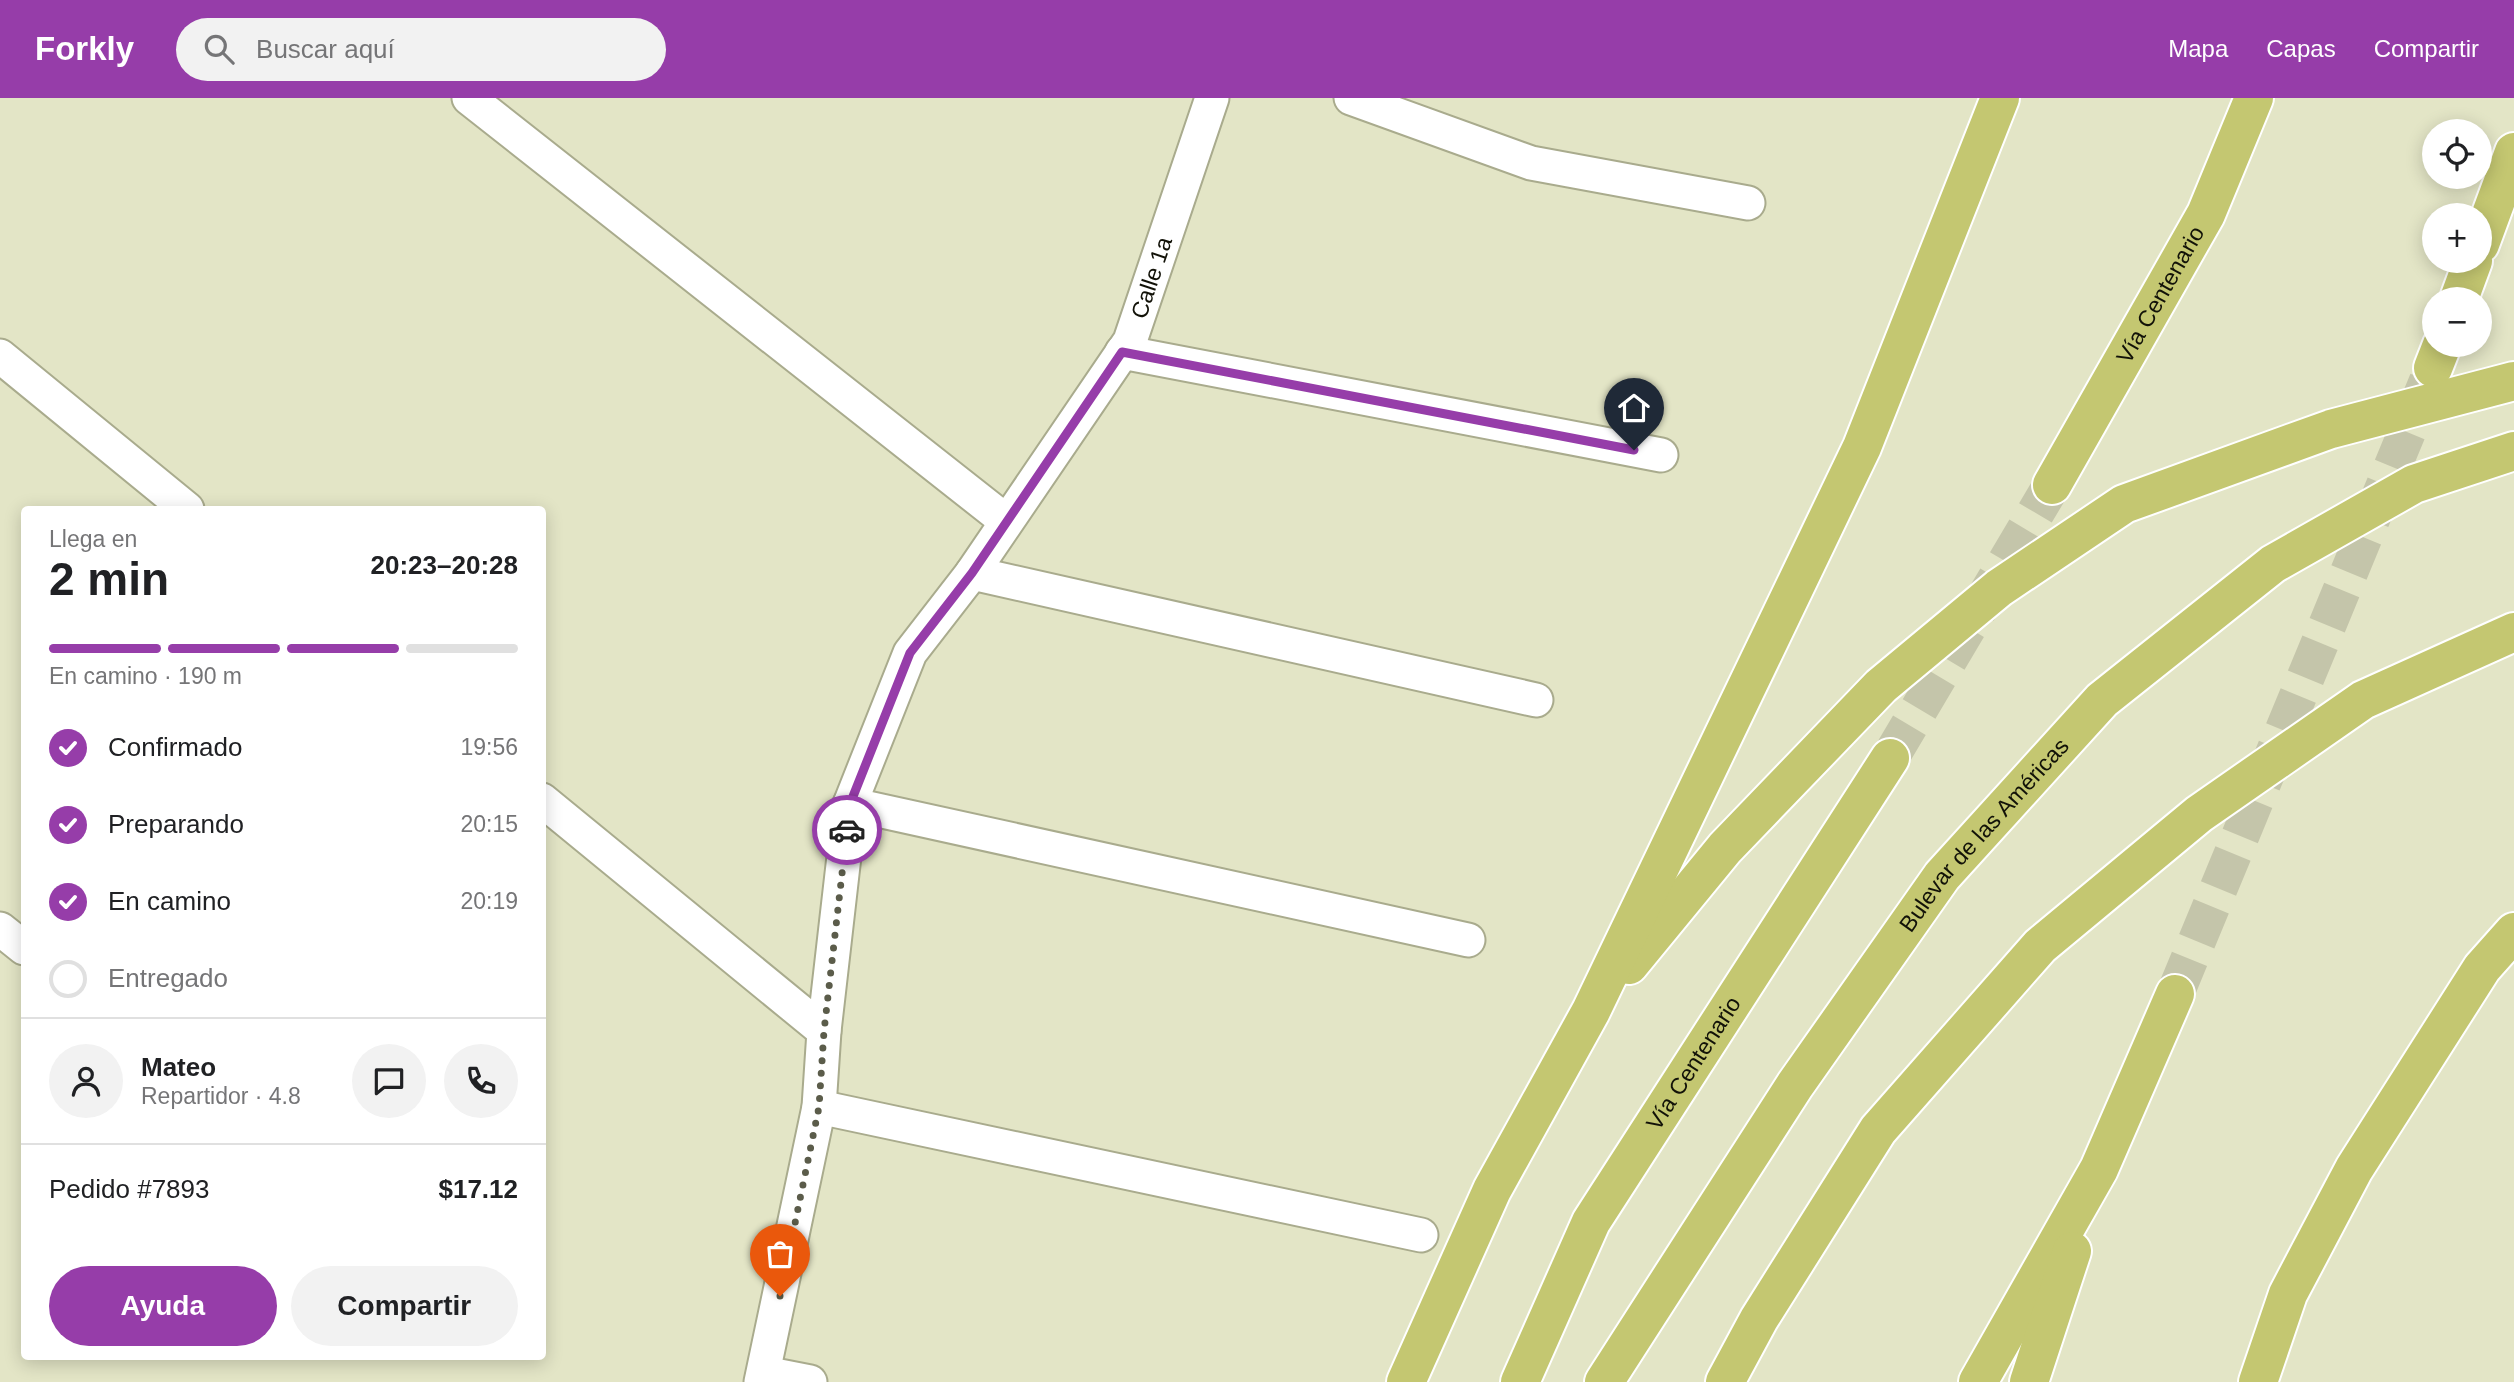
<!DOCTYPE html>
<html lang="es">
<head>
<meta charset="utf-8">
<style>
  body { margin:0; font-family:Helvetica,sans-serif; background:#f2f2f2; color:#202124; height:100vh; display:flex; flex-direction:column; font-size:26px; white-space:nowrap }
  * { box-sizing:border-box; margin:0 }
  p { font-size:23px; color:#757577 }
  .icon { flex:none; width:38px; height:38px; fill:none; stroke:currentColor; stroke-width:2; stroke-linecap:round; stroke-linejoin:round }
  .map { position:relative; flex:1; overflow:hidden }
  .details { position:absolute; left:21px; top:408px; width:525px; height:854px; display:flex; flex-direction:column; background:#fff; border-radius:7px; box-shadow:0 4px 18px #0003 }
  .details>* { flex:none }
  .buttons { position:absolute; left:2422px; top:21px; display:grid; gap:14px }
  .buttons a { display:grid; place-items:center; width:70px; height:70px; border-radius:50%; background:#fff; box-shadow:0 4px 18px #0003; font-size:35px }
  .pin { position:absolute; display:grid; place-items:center; width:60px; height:60px; color:#fff; margin:-72px -30px; border-radius:50% 50% 50% 0; rotate:-45deg; box-shadow:0 0 7px #0007 }
  .pin .icon { rotate:45deg }
  .courier { position:absolute; display:grid; place-items:center; width:70px; height:70px; margin:-35px; border:5px solid #963da9; border-radius:50%; background:#fff; color:#222; box-shadow:0 2px 9px #0007 }
  .summary em { font-style:normal; font-weight:600 }
  .summary div { display:flex; flex-direction:column-reverse }
  .summary { display:flex; align-items:center; justify-content:space-between; height:119px; padding:0 28px }
  h1 { font-size:46px; font-weight:600; line-height:52px }
  .bar { display:grid; grid-template-columns:repeat(4,1fr); gap:10px 7px; align-content:center; height:84px; padding:0 28px }
  .bar i { height:9px; border-radius:5px; background:#e0e0e0 }
  .bar .on { background:#963da9 }
  .bar p { grid-column:span 4 }
  .line { display:flex; align-items:center; gap:18px; padding:0 28px; border-top:2px solid #e0e0e0 }
  .line div { flex:1 }
  .round { display:grid; place-items:center; flex:none; width:74px; height:74px; border-radius:37px; background:#f2f2f2 }
  ol { padding:0 28px; list-style:none }
  li { display:flex; align-items:center; gap:21px; height:77px }
  li p { margin-inline-start:auto }
  li .icon { padding:7px; border-radius:50%; background:#963da9; color:#fff; stroke-width:4 }
  li:last-child { color:#757577 }
  li i { width:38px; height:38px; border:4px solid #e0e0e0; border-radius:50% }
  .cta { display:flex; gap:14px; margin-top:auto; padding:14px 28px }
  .cta a { flex:1; height:80px; border-radius:42px; background:#963da9; color:#fff; font-size:28px; font-weight:600; line-height:80px; text-align:center }
  .cta a+a { background:#f2f2f2; color:#202124 }
  header { display:flex; align-items:center; gap:42px; box-sizing:border-box; height:98px; padding:0 35px; background:#963da9; color:#fff }
  header strong { font-size:33px }
  nav { display:flex; gap:38px; margin-inline-start:auto; font-size:24px }
  .search { width:490px; height:63px; background:#f2f2f2; display:flex; align-items:center; gap:18px; box-sizing:border-box; padding:0 24px; border-radius:38px; color:#757577; font-size:26px }
  .map>svg:first-child { display:block }
  .lines { fill:none; stroke-linecap:round; stroke-linejoin:round }
  .highway-tunnel { stroke:#c4c5aa; stroke-width:38; stroke-dasharray:38 19; stroke-linecap:butt }
  .street-casing { stroke:#a9ab8d; stroke-width:37 }
  .highway-casing { stroke:#fff; stroke-width:42 }
  .street { stroke:#fff; stroke-width:33 }
  .highway { stroke:#c4c771; stroke-width:38 }
  .done { stroke:#5b5c4a; stroke-width:7; stroke-dasharray:0 12.6 }
  .route { stroke:#963da9; stroke-width:9 }
  .labels { text-anchor:middle; stroke-width:5; stroke-linejoin:round; paint-order:stroke }
  .street-label { font-size:23px; fill:#121208; stroke:#e3e5c6 }
</style>
</head>
<body>
<header>
<strong>Forkly</strong>
<div class="search"><svg class="icon" aria-label="search" viewBox="0 0 24 24"><circle cx="10" cy="10" r="6"/><path d="M15 15l6 6"/></svg>Buscar aquí</div>
<nav><a>Mapa</a><a>Capas</a><a>Compartir</a></nav>
</header>
<div class="map">
<svg width="2514" height="1284" viewBox="0 0 2514 1284">
  <rect width="100%" height="100%" fill="#e3e5c6"/>
  <g class="lines">
    <path class="highway-tunnel" d="M1890 660 2052 387
      M2175 896 2428 283"/>
    <g class="street-casing">
      <g id="street">
        <path d="M469 0 1006 423"/>
        <path d="M1351 0 1531 65 1748 105"/>
        <path d="M1122 254 1661 357"/>
        <path d="M0 258 187 411"/>
        <path d="M972 475 1536 602"/>
        <path d="M542 702 824 933"/>
        <path d="M850 706 1468 842"/>
        <path d="M0 831 24 850"/>
        <path d="M819 1009 1421 1137"/>
        <path d="M764 1275 810 1284"/>
        <path id="s1" d="M761 1284 819 1009 824 933 850 706 910 555 972 475 1130 243 1212 0"/>
      </g>
    </g>
    <g class="highway-casing">
      <g id="highway">
        <path d="M2480 146 2514 54"/>
        <path d="M2459 201 2473 163"/>
        <path d="M2433 270 2442 247"/>
        <path id="s2" d="M2052 387 2206 116 2254 0"/>
        <path d="M1629 867 1725 750 1881 588 1999 490 2124 406 2331 331 2514 283"/>
        <path d="M1406 1284 1492 1092 1591 913 1862 349 2000 0"/>
        <path id="s3" d="M1520 1284 1591 1124 1890 660"/>
        <path id="s4" d="M1604 1284 1795 987 1942 778 2102 602 2273 466 2414 386 2514 353"/>
        <path d="M1725 1284 1759 1221 1878 1032 2040 848 2199 716 2363 602 2514 534"/>
        <path d="M1978 1284 2099 1071 2175 896"/>
        <path d="M2029 1284 2072 1153"/>
        <path d="M2258 1284 2288 1196 2354 1071 2482 870 2514 834"/>
      </g>
    </g>
    <use href="#street" class="street"/>
    <use href="#highway" class="highway"/>
  </g>
  <g class="lines">
    <path class="done" d="M780 1198 819 1009 824 933 847 732"/>
    <path class="route" d="M847 732 850 706 910 555 972 475 1122 254 1634 352"/>
  </g>
  <g class="labels">
    <g class="street-label">
      <text dy="8" stroke="none"><textPath href="#s1" startOffset="1197">Calle 1a</textPath></text>
      <text dy="8" stroke="none"><textPath href="#s2" startOffset="219">Vía Centenario</textPath></text>
      <text dy="8" stroke="none"><textPath href="#s4" startOffset="667">Bulevar de las Américas</textPath></text>
      <text dy="8" stroke="none"><textPath href="#s3" startOffset="364">Vía Centenario</textPath></text>
    </g>
  </g>
</svg>
<div class="buttons">
<a><svg class="icon" aria-label="locate" viewBox="0 0 24 24"><circle cx="12" cy="12" r="6"/><path d="M12 2v4M12 18v4M2 12h4M18 12h4"/></svg></a>
<a>+</a>
<a>−</a>
</div>
<div class="pin" style="left:780px;top:1198px;background:#ea580c"><svg class="icon" aria-label="bag" viewBox="0 0 24 24"><path d="M5 8h14l-1 12H6zM9 8a3 3 0 0 1 6 0"/></svg></div>
<div class="pin" style="left:1634px;top:352px;background:#1f2937"><svg class="icon" aria-label="home" viewBox="0 0 24 24"><path d="M3 11l9-7 9 7M6 9v11h12V9"/></svg></div>
<div class="courier" style="left:847px;top:732px"><svg class="icon" aria-label="car" viewBox="0 0 24 24"><path d="M5 17H2v-5l4-1 3-4h7l3 4 3 1v5h-3M9 17h6M6 11h13"/><circle cx="7" cy="17" r="2"/><circle cx="17" cy="17" r="2"/></svg></div>
<section class="details">
<div class="summary"><div><h1>2 min</h1><p>Llega en</p></div><em>20:23–20:28</em></div>
<div class="bar"><i class="on"></i><i class="on"></i><i class="on"></i><i></i><p>En camino · 190 m</p></div>
<ol>
<li><svg class="icon" aria-label="check" viewBox="0 0 24 24"><path d="M5 12l5 5 9-10"/></svg>Confirmado<p>19:56</p></li>
<li><svg class="icon" aria-label="check" viewBox="0 0 24 24"><path d="M5 12l5 5 9-10"/></svg>Preparando<p>20:15</p></li>
<li><svg class="icon" aria-label="check" viewBox="0 0 24 24"><path d="M5 12l5 5 9-10"/></svg>En camino<p>20:19</p></li>
<li><i></i>Entregado</li>
</ol>
<div class="line" style="height:126px"><a class="round"><svg class="icon" aria-label="person" viewBox="0 0 24 24"><circle cx="12" cy="8" r="4"/><path d="M4 21q1-7 8-7t8 7"/></svg></a><div><b>Mateo</b><p>Repartidor · 4.8</p></div><a class="round"><svg class="icon" aria-label="chat" viewBox="0 0 24 24"><path d="M4 5h16v11H9l-5 4z"/></svg></a><a class="round"><svg class="icon" aria-label="phone" viewBox="0 0 24 24"><path d="M5 4h4l2 5-3 2q2 4 5 5l2-3 5 2v4C11 20 4 13 5 4z"/></svg></a></div>
<div class="line" style="height:91px"><div>Pedido #7893</div><b>$17.12</b></div>
<div class="cta"><a>Ayuda</a><a>Compartir</a></div>
</section>
</div>
</body>
</html>
